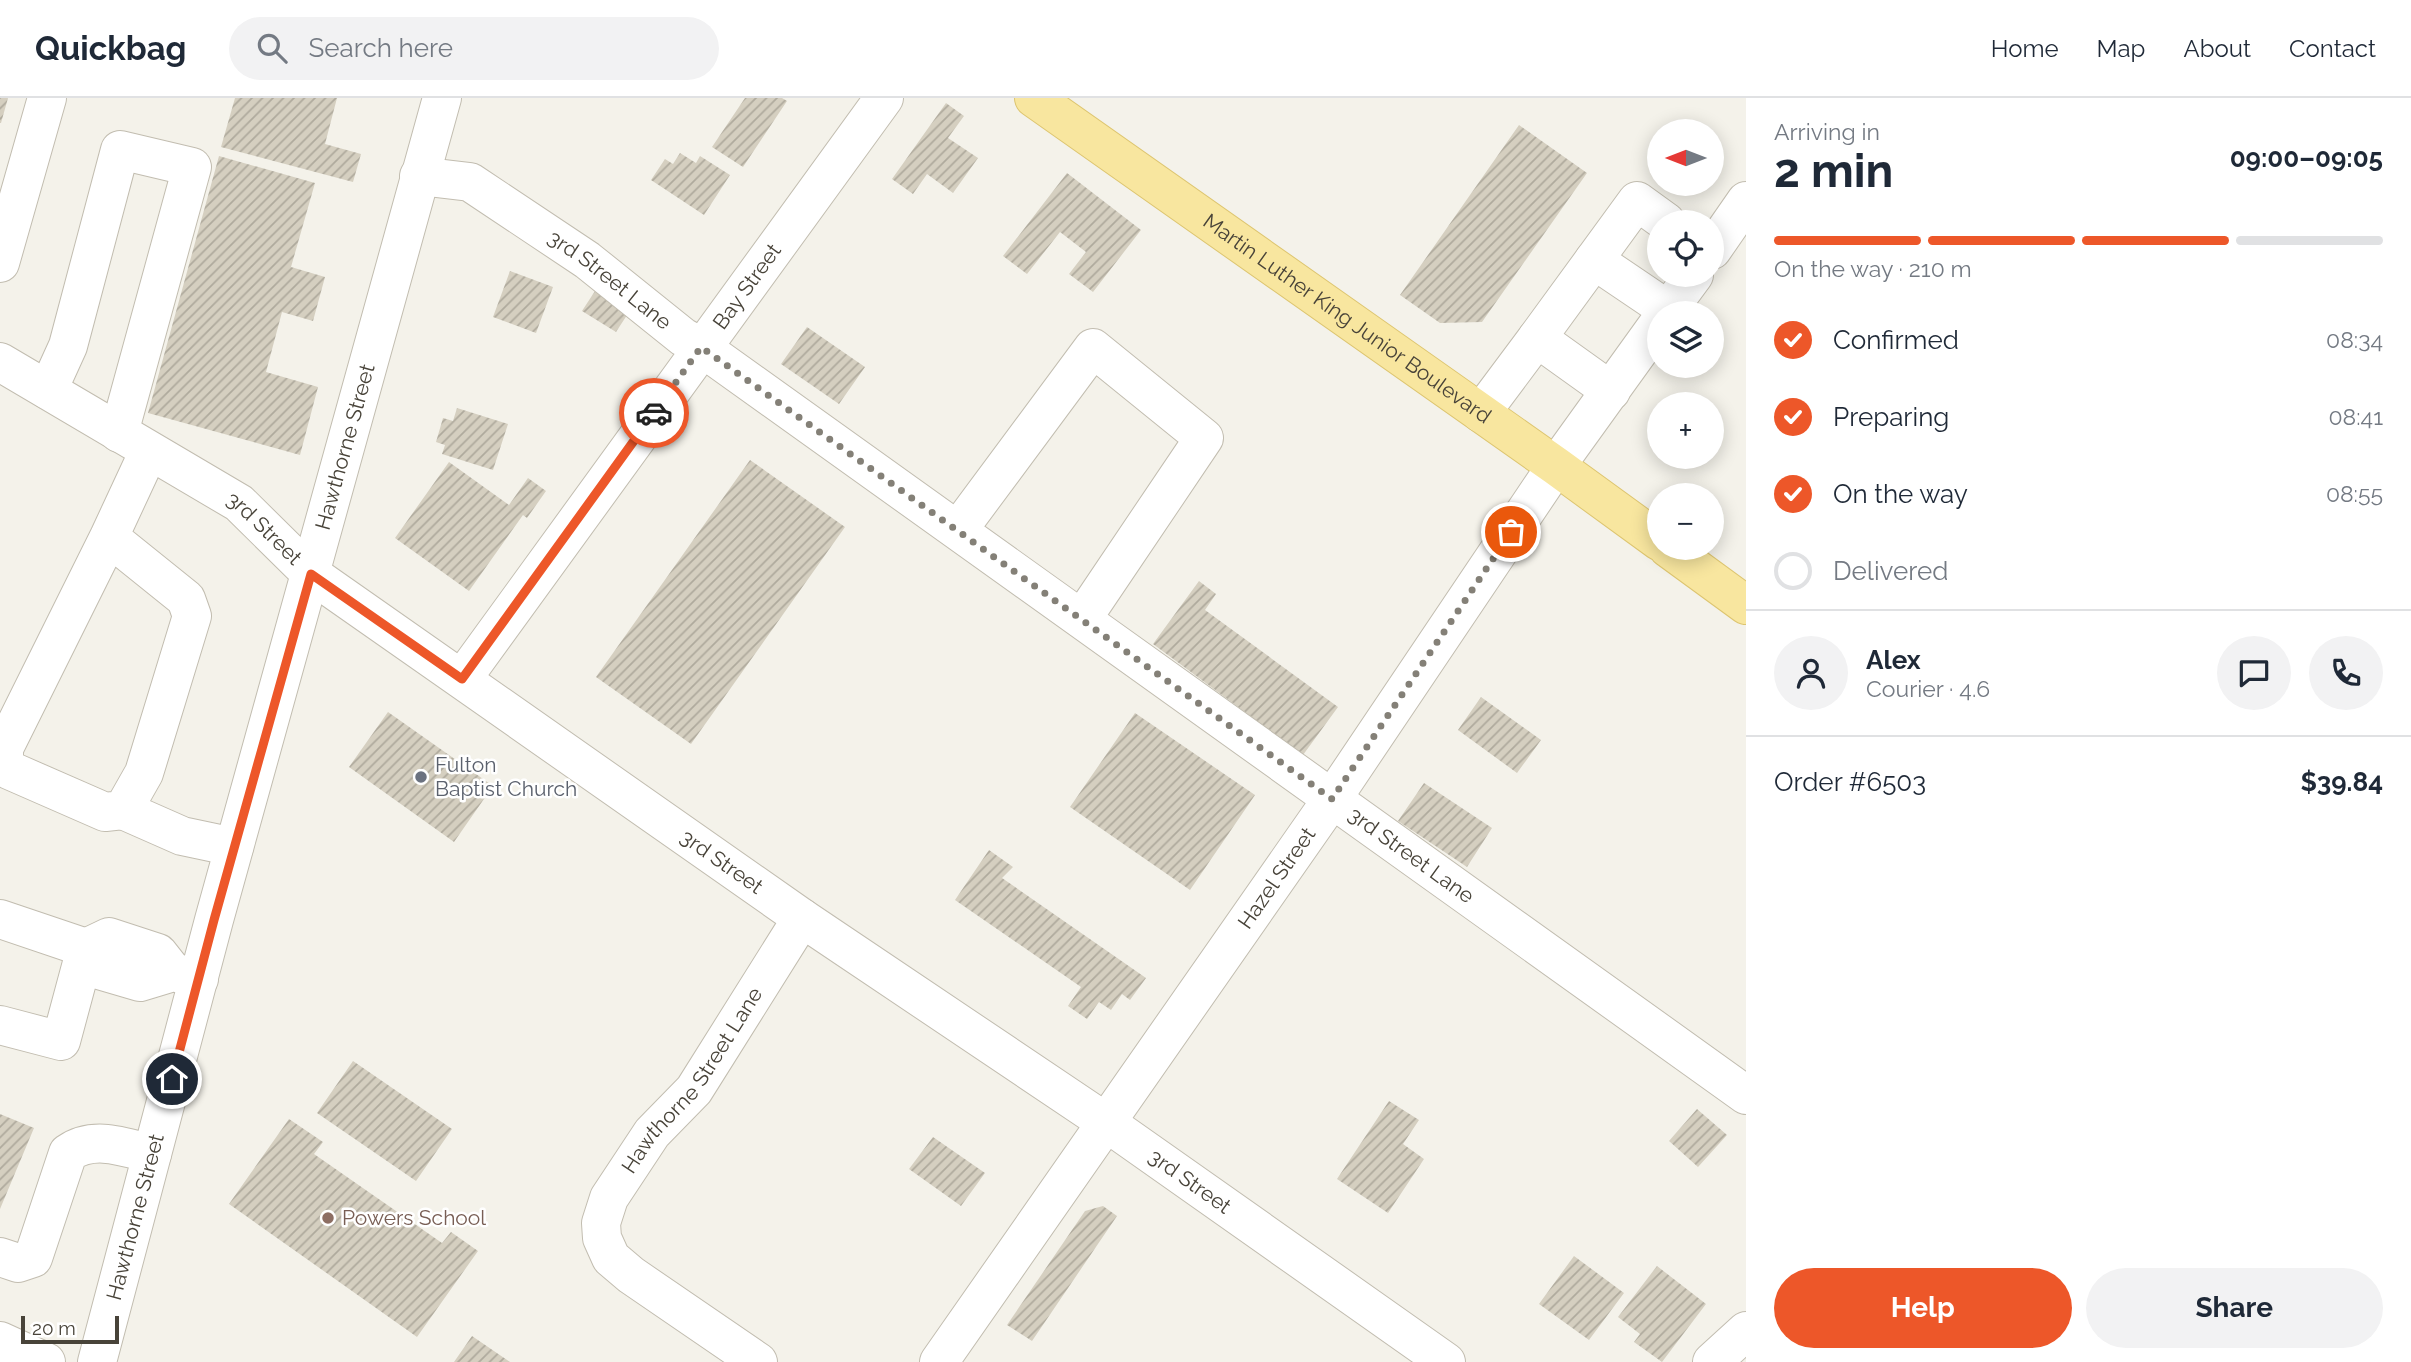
<!DOCTYPE html>
<html lang="en">
<head>
<meta charset="utf-8">
<style>
  body { margin:0; font-family:Raleway,sans-serif; background:#f2f2f3; color:#1f2937; height:100vh; display:flex; flex-direction:column; font-size:26px; white-space:nowrap }
  * { box-sizing:border-box; margin:0 }
  p { font-size:23px; color:#747a83 }
  .icon { flex:none; width:38px; height:38px; fill:none; stroke:currentColor; stroke-width:2; stroke-linecap:round; stroke-linejoin:round }
  .map { position:relative; flex:1; overflow:hidden }
  .panel { display:flex; flex-direction:column; background:#fff; width:665px }
  .panel>* { flex:none }
  .needle { width:46px; rotate:270deg }
  .fabs { position:absolute; left:1647px; top:21px; display:grid; gap:14px }
  .fabs a { display:grid; place-items:center; width:77px; height:77px; border-radius:50%; background:#fff; box-shadow:0 4px 18px #0003; font-size:35px }
  .scale { position:absolute; left:21px; bottom:18px; width:98px; box-sizing:border-box; padding-left:7px; border:4px solid #484339; border-top:0; font-size:19px; line-height:24px; white-space:nowrap; color:#484339; -webkit-text-stroke:5px #fff; paint-order:stroke }
  .pin { position:absolute; display:grid; place-items:center; width:60px; height:60px; color:#fff; margin:-30px; border:4px solid #fff; border-radius:50%; box-shadow:0 2px 7px #0007 }
  .courier { position:absolute; display:grid; place-items:center; width:70px; height:70px; margin:-35px; border:5px solid #ed5729; border-radius:50%; background:#fff; color:#222; box-shadow:0 2px 9px #0007 }
  .overview em { font-style:normal; font-weight:700 }
  .overview div { display:flex; flex-direction:column-reverse }
  .overview { display:flex; align-items:center; justify-content:space-between; height:119px; padding:0 28px }
  h1 { font-size:46px; font-weight:700; line-height:52px }
  .bar { display:grid; grid-template-columns:repeat(4,1fr); gap:10px 7px; align-content:center; height:84px; padding:0 28px }
  .bar i { height:9px; border-radius:5px; background:#e0e1e3 }
  .bar .current { background:#ed5729 }
  .bar p { grid-column:span 4 }
  .line { display:flex; align-items:center; gap:18px; padding:0 28px; border-top:2px solid #e0e1e3 }
  .line div { flex:1 }
  .round { display:grid; place-items:center; flex:none; width:74px; height:74px; border-radius:37px; background:#f2f2f3 }
  ol { padding:0 28px; list-style:none }
  li { display:flex; align-items:center; gap:21px; height:77px }
  li p { margin-inline-start:auto }
  li .icon { padding:7px; border-radius:50%; background:#ed5729; color:#fff; stroke-width:4 }
  li:last-child { color:#747a83 }
  li i { width:38px; height:38px; border:4px solid #e0e1e3; border-radius:50% }
  .button { display:flex; gap:14px; margin-top:auto; padding:14px 28px }
  .button a { flex:1; height:80px; border-radius:42px; background:#ed5729; color:#fff; font-size:28px; font-weight:700; line-height:80px; text-align:center }
  .button a+a { background:#f2f2f3; color:#1f2937 }
  header { display:flex; align-items:center; gap:42px; box-sizing:border-box; height:98px; padding:0 35px; background:#fff; border-bottom:2px solid #e0e1e3 }
  header strong { font-size:33px }
  nav { display:flex; gap:38px; margin-inline-start:auto; font-size:24px }
  .search { width:490px; height:63px; background:#f2f2f3; display:flex; align-items:center; gap:18px; box-sizing:border-box; padding:0 24px; border-radius:38px; color:#747a83; font-size:26px }
  main { display:flex; flex:1; min-height:0 }
  .map>svg:first-child { display:block }
  .building { fill:url(#building-hatch) }
  .lines { fill:none; stroke-linecap:round; stroke-linejoin:round }
  .minor-casing { stroke:#c2bdb0; stroke-width:40 }
  .major-casing { stroke:#ddc570; stroke-width:40 }
  .minor { stroke:#fff; stroke-width:38 }
  .major { stroke:#f8e69f; stroke-width:38 }
  .done { stroke:#848077; stroke-width:7; stroke-dasharray:0 12.6 }
  .route { stroke:#ed5729; stroke-width:9 }
  .worship-dot { fill:#6b7280; stroke:#fff; stroke-width:2.5 }
  .education-dot { fill:#8d6e63; stroke:#fff; stroke-width:2.5 }
  .labels { text-anchor:middle; stroke-width:5; stroke-linejoin:round; paint-order:stroke }
  .street-label { font-size:21px; fill:#484339; stroke:#fff }
  .worship-label { font-size:21px; fill:#5b616d; stroke:#fff; text-anchor:start }
  .education-label { font-size:21px; fill:#785e54; stroke:#fff; text-anchor:start }
</style>
</head>
<body>
<header>
<strong>Quickbag</strong>
<div class="search"><svg class="icon" aria-label="search" viewBox="0 0 24 24"><circle cx="10" cy="10" r="6"/><path d="M15 15l6 6"/></svg>Search here</div>
<nav><a>Home</a><a>Map</a><a>About</a><a>Contact</a></nav>
</header>
<main>
<div class="map">
<svg width="1746" height="1264" viewBox="0 0 1746 1264">
  <defs>
    <pattern id="building-hatch" width="6" height="6" patternUnits="userSpaceOnUse" patternTransform="scale(1.75)"><rect width="6" height="6" fill="#d5cfc0"/><path d="M-1 1l2-2M0 6l6-6M5 7l2-2" fill="none" stroke="#afaa9d"/></pattern>
  </defs>
  <rect width="100%" height="100%" fill="#f4f2ea"/>
  <path class="building" d="M0 0H8L1 25H0Z
    M235 0H337L325 46 361 56 353 84 221 49Z
    M745 0H782L787 3 743 69 712 49Z
    M946 5 964 18 948 40 978 60 953 95 927 76 913 96 892 81Z
    M1519 27 1587 75 1482 224 1440 225 1400 197Z
    M680 55 696 65 700 58 730 77 704 117 651 82 665 61 673 66Z
    M219 58 315 85 291 169 325 179 313 223 282 214 266 274 318 289 300 357 148 315Z
    M1067 75 1141 132 1093 194 1069 176 1086 154 1060 134 1027 176 1003 158Z
    M510 173 553 189 536 235 493 219Z
    M595 193 629 214 616 234 582 213Z
    M807 229 865 269 839 306 781 266Z
    M457 310 508 326 493 372 442 356 445 347 436 344 443 320 453 323Z
    M750 362 845 429 691 646 596 579Z
    M449 364 509 407 528 380 546 393 527 420 523 417 469 493 395 440Z
    M1199 483 1216 496 1205 512 1338 609 1303 657 1153 546Z
    M1481 599 1541 642 1517 675 1458 632Z
    M388 614 493 688 454 744 349 669Z
    M1135 615 1255 697 1190 792 1070 709Z
    M1424 685 1492 730 1467 769 1398 723Z
    M989 752 1013 769 1002 780 1146 880 1130 902 1122 896 1111 912 1099 904 1087 921 1068 908 1081 889 955 802Z
    M353 963 452 1031 416 1083 317 1015Z
    M1389 1003 1419 1022 1403 1046 1424 1061 1388 1115 1337 1081Z
    M1697 1011 1727 1037 1698 1069 1669 1043Z
    M0 1016 34 1030 0 1111Z
    M289 1021 323 1044 314 1056 442 1145 451 1134 478 1153 417 1239 229 1106Z
    M933 1039 985 1075 961 1108 909 1071Z
    M1103 1108 1117 1118 1032 1243 1007 1227 1085 1113Z
    M1574 1158 1624 1195 1589 1242 1539 1206Z
    M1657 1168 1706 1206 1662 1264 1634 1244 1640 1236 1618 1219Z
    M472 1238 510 1264H454Z"/>
  <g class="lines">
    <g class="minor-casing">
      <g id="minor">
        <path id="s1" d="M419 78 470 84 587 162 683 239 701 249 1746 997"/>
        <path d="M1712 152 1746 103"/>
        <path d="M1594 162 1668 212"/>
        <path d="M0 165 47 0"/>
        <path d="M1666 215 1694 177"/>
        <path d="M1537 240 1637 103 1666 124"/>
        <path id="s2" d="M0 264 239 405 311 476 802 820 1107 1025 1446 1264"/>
        <path d="M48 292 68 248 120 52 192 69 119 335"/>
        <path d="M1481 315 1537 240 1611 293"/>
        <path d="M958 432 1093 250 1204 340 1082 521"/>
        <path d="M109 439 186 501 192 518 144 675 123 712 105 714 9 672 4 661V650L109 439 149 353"/>
        <path id="s3" d="M462 581 884 0"/>
        <path d="M123 712 182 738 234 749"/>
        <path d="M0 821 86 850 99 872 140 884 173 874 199 881"/>
        <path d="M86 850 109 839 158 855 173 874"/>
        <path d="M0 927 61 943 86 850"/>
        <path d="M0 1159 18 1165 33 1160 68 1055C94 1037 124 1049 152 1056"/>
        <path d="M0 1243 46 1264"/>
        <path id="s4" d="M97 1264 214 822 442 0"/>
        <path id="s5" d="M758 1264 631 1177 611 1160 602 1140 601 1125 609 1100 652 1035 694 992 802 820"/>
        <path id="s6" d="M939 1264 1332 701 1556 368 1659 225"/>
        <path d="M1712 1264 1746 1233"/>
      </g>
    </g>
    <g class="major-casing">
      <g id="major">
        <path id="s7" d="M1034 0 1556 368 1659 443"/>
        <path d="M1668 450 1746 507"/>
      </g>
    </g>
    <use href="#minor" class="minor"/>
    <use href="#major" class="major"/>
  </g>
  <g class="lines">
    <path class="done" d="M654 315 701 249 1332 701 1511 434"/>
    <path class="route" d="M172 981 214 822 311 476 462 581 654 315"/>
  </g>
  <circle class="worship-dot" cx="421" cy="679" r="7"/>
  <circle class="education-dot" cx="328" cy="1120" r="7"/>
  <g class="labels">
    <g class="street-label">
      <text dy="7" stroke="none"><textPath href="#s1" startOffset="222">3rd Street Lane</textPath></text>
      <text dy="7" stroke="none"><textPath href="#s3" startOffset="485">Bay Street</textPath></text>
      <text dy="7" stroke="none"><textPath href="#s7" startOffset="383">Martin Luther King Junior Boulevard</textPath></text>
      <text dy="7" stroke="none"><textPath href="#s4" startOffset="948">Hawthorne Street</textPath></text>
      <text dy="7" stroke="none"><textPath href="#s2" startOffset="313">3rd Street</textPath></text>
      <text dy="7" stroke="none"><textPath href="#s1" startOffset="1209">3rd Street Lane</textPath></text>
      <text dy="7" stroke="none"><textPath href="#s2" startOffset="880">3rd Street</textPath></text>
      <text dy="7" stroke="none"><textPath href="#s6" startOffset="590">Hazel Street</textPath></text>
      <text dy="7" stroke="none"><textPath href="#s5" startOffset="388">Hawthorne Street Lane</textPath></text>
      <text dy="7" stroke="none"><textPath href="#s2" startOffset="1447">3rd Street</textPath></text>
      <text dy="7" stroke="none"><textPath href="#s4" startOffset="150">Hawthorne Street</textPath></text>
    </g>
    <g class="worship-label">
      <text x="435" y="674">Fulton<tspan x="435" dy="24">Baptist Church</tspan></text>
    </g>
    <g class="education-label">
      <text x="342" y="1127">Powers School</text>
    </g>
  </g>
</svg>
<div class="fabs">
<a><svg class="needle" viewBox="-14 -14 28 28"><path d="M0-13l5 13h-10z" fill="#e53935"/><path d="M0 13l5-13h-10z" fill="#747a83"/></svg></a>
<a><svg class="icon" aria-label="locate" viewBox="0 0 24 24"><circle cx="12" cy="12" r="6"/><path d="M12 2v4M12 18v4M2 12h4M18 12h4"/></svg></a>
<a><svg class="icon" aria-label="layers" viewBox="0 0 24 24"><path d="M12 4l9 5-9 5-9-5zM3 14l9 5 9-5"/></svg></a>
<a>+</a>
<a>−</a>
</div>
<div class="scale">20 m</div>
<div class="pin" style="left:1511px;top:434px;background:#ea580c"><svg class="icon" aria-label="bag" viewBox="0 0 24 24"><path d="M5 8h14l-1 12H6zM9 8a3 3 0 0 1 6 0"/></svg></div>
<div class="pin" style="left:172px;top:981px;background:#1f2937"><svg class="icon" aria-label="home" viewBox="0 0 24 24"><path d="M3 11l9-7 9 7M6 9v11h12V9"/></svg></div>
<div class="courier" style="left:654px;top:315px"><svg class="icon" aria-label="car" viewBox="0 0 24 24"><path d="M5 17H2v-5l4-1 3-4h7l3 4 3 1v5h-3M9 17h6M6 11h13"/><circle cx="7" cy="17" r="2"/><circle cx="17" cy="17" r="2"/></svg></div>
</div>
<section class="panel">
<div class="overview"><div><h1>2 min</h1><p>Arriving in</p></div><em>09:00–09:05</em></div>
<div class="bar"><i class="current"></i><i class="current"></i><i class="current"></i><i></i><p>On the way · 210 m</p></div>
<ol>
<li><svg class="icon" aria-label="check" viewBox="0 0 24 24"><path d="M5 12l5 5 9-10"/></svg>Confirmed<p>08:34</p></li>
<li><svg class="icon" aria-label="check" viewBox="0 0 24 24"><path d="M5 12l5 5 9-10"/></svg>Preparing<p>08:41</p></li>
<li><svg class="icon" aria-label="check" viewBox="0 0 24 24"><path d="M5 12l5 5 9-10"/></svg>On the way<p>08:55</p></li>
<li><i></i>Delivered</li>
</ol>
<div class="line" style="height:126px"><a class="round"><svg class="icon" aria-label="person" viewBox="0 0 24 24"><circle cx="12" cy="8" r="4"/><path d="M4 21q1-7 8-7t8 7"/></svg></a><div><b>Alex</b><p>Courier · 4.6</p></div><a class="round"><svg class="icon" aria-label="chat" viewBox="0 0 24 24"><path d="M4 5h16v11H9l-5 4z"/></svg></a><a class="round"><svg class="icon" aria-label="phone" viewBox="0 0 24 24"><path d="M5 4h4l2 5-3 2q2 4 5 5l2-3 5 2v4C11 20 4 13 5 4z"/></svg></a></div>
<div class="line" style="height:91px"><div>Order #6503</div><b>$39.84</b></div>
<div class="button"><a>Help</a><a>Share</a></div>
</section>
</main>
</body>
</html>
